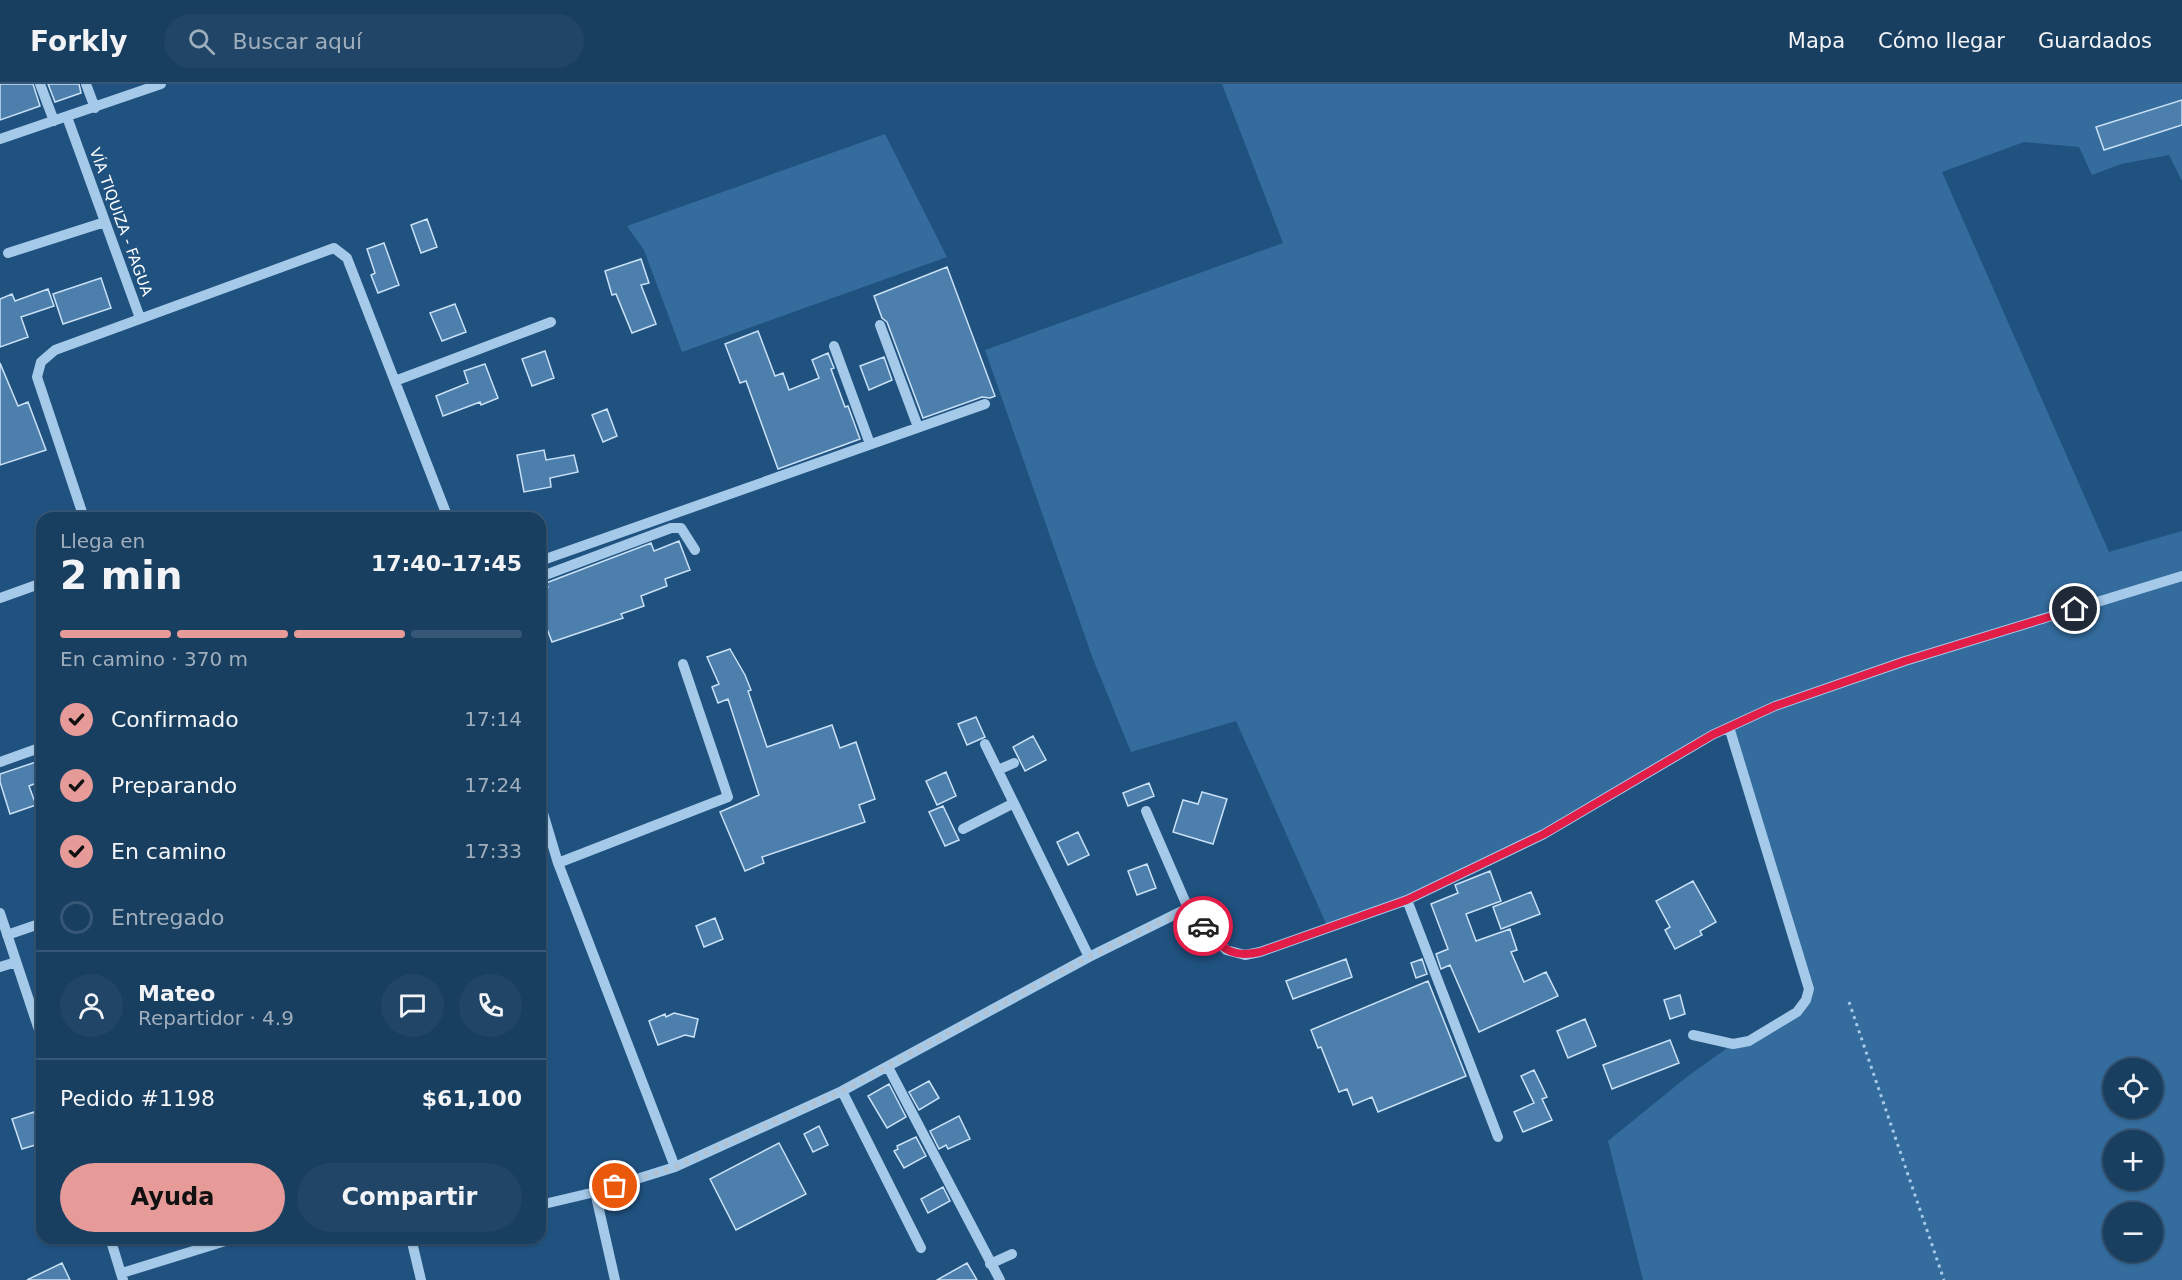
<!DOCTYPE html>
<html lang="es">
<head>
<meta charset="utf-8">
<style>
  body { margin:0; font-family:"DejaVu Sans",sans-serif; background:#214566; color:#f1f3f6; height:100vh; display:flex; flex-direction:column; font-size:22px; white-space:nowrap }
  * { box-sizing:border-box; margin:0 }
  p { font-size:20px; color:#9faebd }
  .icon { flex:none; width:33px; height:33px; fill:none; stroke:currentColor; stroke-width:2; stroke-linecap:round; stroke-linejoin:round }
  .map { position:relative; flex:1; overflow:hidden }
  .drawer { position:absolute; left:36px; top:428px; width:510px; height:732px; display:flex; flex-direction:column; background:#183e60; border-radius:18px; box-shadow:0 2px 4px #0004,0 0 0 2px #365775 }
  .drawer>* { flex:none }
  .buttons { position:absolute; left:2103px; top:974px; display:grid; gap:12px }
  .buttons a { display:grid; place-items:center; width:60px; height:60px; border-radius:50%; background:#183e60; box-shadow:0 2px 4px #0004,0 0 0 2px #365775; font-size:30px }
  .pin { position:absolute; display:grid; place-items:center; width:51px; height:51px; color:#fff; margin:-26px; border:3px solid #fff; border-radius:50%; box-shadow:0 2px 6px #0007 }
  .courier { position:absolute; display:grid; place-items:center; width:60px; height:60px; margin:-30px; border:4px solid #e11d48; border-radius:50%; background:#fff; color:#222; box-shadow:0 2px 8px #0007 }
  .head em { font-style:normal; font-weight:800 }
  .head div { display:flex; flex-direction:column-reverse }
  .head { display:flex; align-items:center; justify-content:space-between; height:102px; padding:0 24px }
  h1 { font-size:39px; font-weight:800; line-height:45px }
  .bar { display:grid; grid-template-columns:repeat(4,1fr); gap:9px 6px; align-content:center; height:72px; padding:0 24px }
  .bar i { height:8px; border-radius:4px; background:#365775 }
  .bar .on { background:#e69b98 }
  .bar p { grid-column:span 4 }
  .line { display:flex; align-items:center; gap:15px; padding:0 24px; border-top:2px solid #365775 }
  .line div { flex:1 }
  .round { display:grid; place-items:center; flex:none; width:63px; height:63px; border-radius:32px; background:#214566 }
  ol { padding:0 24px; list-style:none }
  li { display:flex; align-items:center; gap:18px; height:66px }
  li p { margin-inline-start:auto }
  li .icon { padding:6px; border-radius:50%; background:#e69b98; color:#111; stroke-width:4 }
  li:last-child { color:#9faebd }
  li i { width:33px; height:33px; border:3px solid #365775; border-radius:50% }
  .primary-button { display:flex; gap:12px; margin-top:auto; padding:12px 24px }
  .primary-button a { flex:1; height:69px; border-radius:36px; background:#e69b98; color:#111; font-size:24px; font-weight:800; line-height:69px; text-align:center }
  .primary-button a+a { background:#214566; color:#f1f3f6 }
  header { display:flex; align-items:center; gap:36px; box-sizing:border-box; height:84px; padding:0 30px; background:#183e60; border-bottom:2px solid #365775 }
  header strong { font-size:28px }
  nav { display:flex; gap:33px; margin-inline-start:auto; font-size:21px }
  .search { width:420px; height:54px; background:#214566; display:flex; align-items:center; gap:15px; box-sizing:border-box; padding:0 21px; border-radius:33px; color:#9faebd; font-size:22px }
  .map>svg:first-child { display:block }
  .green { fill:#346c9e; fill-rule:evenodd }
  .building { fill:#4d7fac; stroke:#c9e1f6; stroke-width:1.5 }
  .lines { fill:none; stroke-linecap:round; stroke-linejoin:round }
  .path { stroke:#a5c9e8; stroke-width:3; stroke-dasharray:3 4.5; stroke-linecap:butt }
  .minor { stroke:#a5c9e8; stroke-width:10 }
  .done { stroke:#b1c2d3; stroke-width:6; stroke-dasharray:0 10.8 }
  .route { stroke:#e11d48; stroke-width:8 }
  .labels { text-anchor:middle; stroke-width:4.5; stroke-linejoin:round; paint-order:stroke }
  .street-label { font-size:15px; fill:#fff; stroke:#205280 }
</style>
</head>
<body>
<header>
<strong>Forkly</strong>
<div class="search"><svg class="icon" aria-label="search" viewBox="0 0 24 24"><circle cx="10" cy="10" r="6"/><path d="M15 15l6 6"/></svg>Buscar aquí</div>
<nav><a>Mapa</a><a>Cómo llegar</a><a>Guardados</a></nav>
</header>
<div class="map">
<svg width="2182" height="1196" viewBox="0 0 2182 1196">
  <rect width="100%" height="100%" fill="#205280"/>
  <path class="green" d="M1222 0H2182V97L2169 71 2121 80 2092 91 2079 63 2024 58 1942 88 2109 468 2182 447V1196H1643L1608 1057 1688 992 1733 960 1797 928 1809 905 1729 644 1544 750 1407 816 1328 844 1236 637 1131 668 1093 575 985 266 1283 159ZM2114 984H2152V1023H2114ZM2114 1056H2152V1095H2114ZM2114 1128H2152V1167H2114Z
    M885 50 947 173 682 268 644 166 627 142Z"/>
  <path class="building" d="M0 0H33L40 22 0 36Z
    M48 0H79L81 9 55 18Z
    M2182 16V41L2104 66 2096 43Z
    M427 135 437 163 421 169 411 141Z
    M384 159 399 201 378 209 371 191 375 189 367 165Z
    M641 175 649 199 641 201 656 240 632 249 616 210 612 211 605 187Z
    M947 183 995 312 990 314 982 313 923 334 887 238 882 234 874 212Z
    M101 194 111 224 63 240 53 210Z
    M48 205 54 222 21 233 28 253 0 263V215L12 210 15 217Z
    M455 220 466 248 442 257 430 229Z
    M758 247 775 292 783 289 789 306 819 294 812 276 828 269 834 284 831 285 845 323 848 322 860 355 778 385 746 297 740 299 725 260Z
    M545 267 554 294 532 302 522 275Z
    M884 273 892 296 869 306 860 282Z
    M0 279 18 322 28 318 46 366 0 381Z
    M485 280 498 314 481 321 480 318 443 332 436 312 468 299 464 287Z
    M607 325 617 352 603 358 592 331Z
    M544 366 546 376 574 371 578 388 550 394 551 403 524 408 517 371Z
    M679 457 690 486 665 495 667 502 641 512 644 522 621 530 623 534 552 558 540 526V506L548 503 546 499 651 459 654 467Z
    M730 565 745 591 751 606 748 607 767 663 832 641 840 664 856 658 875 715 859 721 865 738 762 773 764 779 745 787 720 728 759 711 728 615 718 619 712 603 719 600 707 573Z
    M976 633 985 653 967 661 958 640Z
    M1033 652 1046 676 1025 687 1013 663Z
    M42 676V697L29 702 36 721 10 730 0 698V690Z
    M946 688 956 712 937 721 926 697Z
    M1149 699 1154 712 1128 722 1123 709Z
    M1202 708 1227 715 1213 760 1173 748 1183 716 1198 720Z
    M943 722 959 756 945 762 929 728Z
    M1078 748 1089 771 1068 781 1057 758Z
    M1147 780 1156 804 1137 811 1128 787Z
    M1490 787 1501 817 1466 830 1476 857 1510 845 1517 866 1511 868 1524 898 1546 888 1558 912 1479 948 1450 881 1441 885 1436 870 1448 865 1431 820 1458 809 1455 801Z
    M1693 797 1716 838 1700 847 1702 851 1675 865 1665 846 1670 843 1656 817Z
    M1531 808 1540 830 1501 845 1493 823Z
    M715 834 723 855 704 863 696 842Z
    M1346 875 1352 893 1293 915 1286 897Z
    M1422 875 1427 890 1416 894 1411 879Z
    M1428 897 1466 992 1378 1028 1372 1013 1353 1021 1347 1005 1339 1008 1321 963 1318 964 1311 946Z
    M1680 911 1685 930 1670 935 1664 916Z
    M674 929 698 935 694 953 685 951 658 961 649 937 665 930 666 933Z
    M1585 935 1596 962 1568 974 1557 947Z
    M1670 956 1679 979 1612 1005 1603 981Z
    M1534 986 1547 1013 1542 1015 1552 1036 1523 1048 1514 1028 1534 1019 1521 992Z
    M929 997 939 1014 919 1026 909 1008Z
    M889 1000 906 1033 887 1044 868 1012Z
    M34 1028 42 1059 22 1065 12 1035Z
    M959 1032 970 1055 948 1065 946 1061 939 1065 930 1047Z
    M819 1042 828 1061 813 1068 804 1050Z
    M916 1053 926 1072 904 1084 894 1067 898 1065 897 1062Z
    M779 1059 806 1110 736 1146 710 1095Z
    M943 1103 950 1117 928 1129 921 1115Z
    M62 1179 70 1196H27Z
    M967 1179 977 1196H937Z"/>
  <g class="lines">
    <path class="path" d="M1849 918 1944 1196"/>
    <path class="minor" d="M40 0 54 37
      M86 0 95 24
      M67 33 140 234
      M0 55 161 0
      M8 169 105 138
      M880 241 918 343
      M834 262 870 360
      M395 297 551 238
      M84 434 37 293 41 278 55 266 334 164 347 174 448 434
      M540 477 985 320
      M540 493 671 444H681L695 466
      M0 514 42 499
      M985 660 1089 873
      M0 678 42 663
      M998 686 1014 679
      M540 719 558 779 675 1083
      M1146 727 1188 824
      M963 745 1014 719
      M558 779 728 713 683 580
      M1407 816 1498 1053
      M0 829 42 955
      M7 851 42 839
      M0 883 16 878
      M1693 951 1733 960 1749 957 1797 928 1806 916 1809 905 1729 643
      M888 983 1000 1196
      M842 1007 921 1164
      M595 1108 615 1196
      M540 1121 595 1108 675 1083 842 1007 1089 873 1188 824 1226 866 1245 871 1260 868 1407 816 1544 750 1712 651 1775 622 1905 577 2182 492
      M110 1154 123 1196
      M411 1154 421 1196
      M990 1180 1012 1170
      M122 1189 235 1154"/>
  </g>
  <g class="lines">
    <path class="done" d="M615 1102 675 1083 842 1007 1089 873 1188 824 1203 842"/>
    <path class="route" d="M1203 842C1223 863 1228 875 1260 868L1407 816 1544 750 1712 651 1775 622 1905 577 2075 525"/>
  </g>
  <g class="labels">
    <g class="street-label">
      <text transform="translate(121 138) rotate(70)" y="5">VÍA TIQUIZA - FAGUA</text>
    </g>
  </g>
</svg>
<div class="buttons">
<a><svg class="icon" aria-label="locate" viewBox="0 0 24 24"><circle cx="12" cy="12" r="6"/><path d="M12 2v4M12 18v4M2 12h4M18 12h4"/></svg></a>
<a>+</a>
<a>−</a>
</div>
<div class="pin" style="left:615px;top:1102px;background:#ea580c"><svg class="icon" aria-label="bag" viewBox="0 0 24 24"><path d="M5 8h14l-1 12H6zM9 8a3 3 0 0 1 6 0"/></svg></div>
<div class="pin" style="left:2075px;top:525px;background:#1f2937"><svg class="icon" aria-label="home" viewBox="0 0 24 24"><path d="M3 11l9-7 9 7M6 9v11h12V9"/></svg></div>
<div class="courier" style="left:1203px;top:842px"><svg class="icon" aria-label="car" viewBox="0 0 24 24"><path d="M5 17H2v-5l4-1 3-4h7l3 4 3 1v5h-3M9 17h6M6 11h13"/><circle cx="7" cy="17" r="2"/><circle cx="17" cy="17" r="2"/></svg></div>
<section class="drawer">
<div class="head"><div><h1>2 min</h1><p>Llega en</p></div><em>17:40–17:45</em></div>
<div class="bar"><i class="on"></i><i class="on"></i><i class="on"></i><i></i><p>En camino · 370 m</p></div>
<ol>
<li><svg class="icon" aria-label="check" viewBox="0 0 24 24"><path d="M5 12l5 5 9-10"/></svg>Confirmado<p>17:14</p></li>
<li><svg class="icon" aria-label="check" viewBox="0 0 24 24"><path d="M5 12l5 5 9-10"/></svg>Preparando<p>17:24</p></li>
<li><svg class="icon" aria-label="check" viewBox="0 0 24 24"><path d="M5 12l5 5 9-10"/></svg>En camino<p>17:33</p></li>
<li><i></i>Entregado</li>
</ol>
<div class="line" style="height:108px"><a class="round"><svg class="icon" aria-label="person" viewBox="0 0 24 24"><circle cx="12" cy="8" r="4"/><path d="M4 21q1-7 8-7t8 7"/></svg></a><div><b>Mateo</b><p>Repartidor · 4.9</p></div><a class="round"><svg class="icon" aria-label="chat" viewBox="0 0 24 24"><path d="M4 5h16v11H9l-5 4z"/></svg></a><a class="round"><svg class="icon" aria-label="phone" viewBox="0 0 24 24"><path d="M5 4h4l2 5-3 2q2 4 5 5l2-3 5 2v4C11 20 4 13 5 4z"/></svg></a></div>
<div class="line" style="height:78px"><div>Pedido #1198</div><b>$61,100</b></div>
<div class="primary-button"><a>Ayuda</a><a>Compartir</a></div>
</section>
</div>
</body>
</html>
